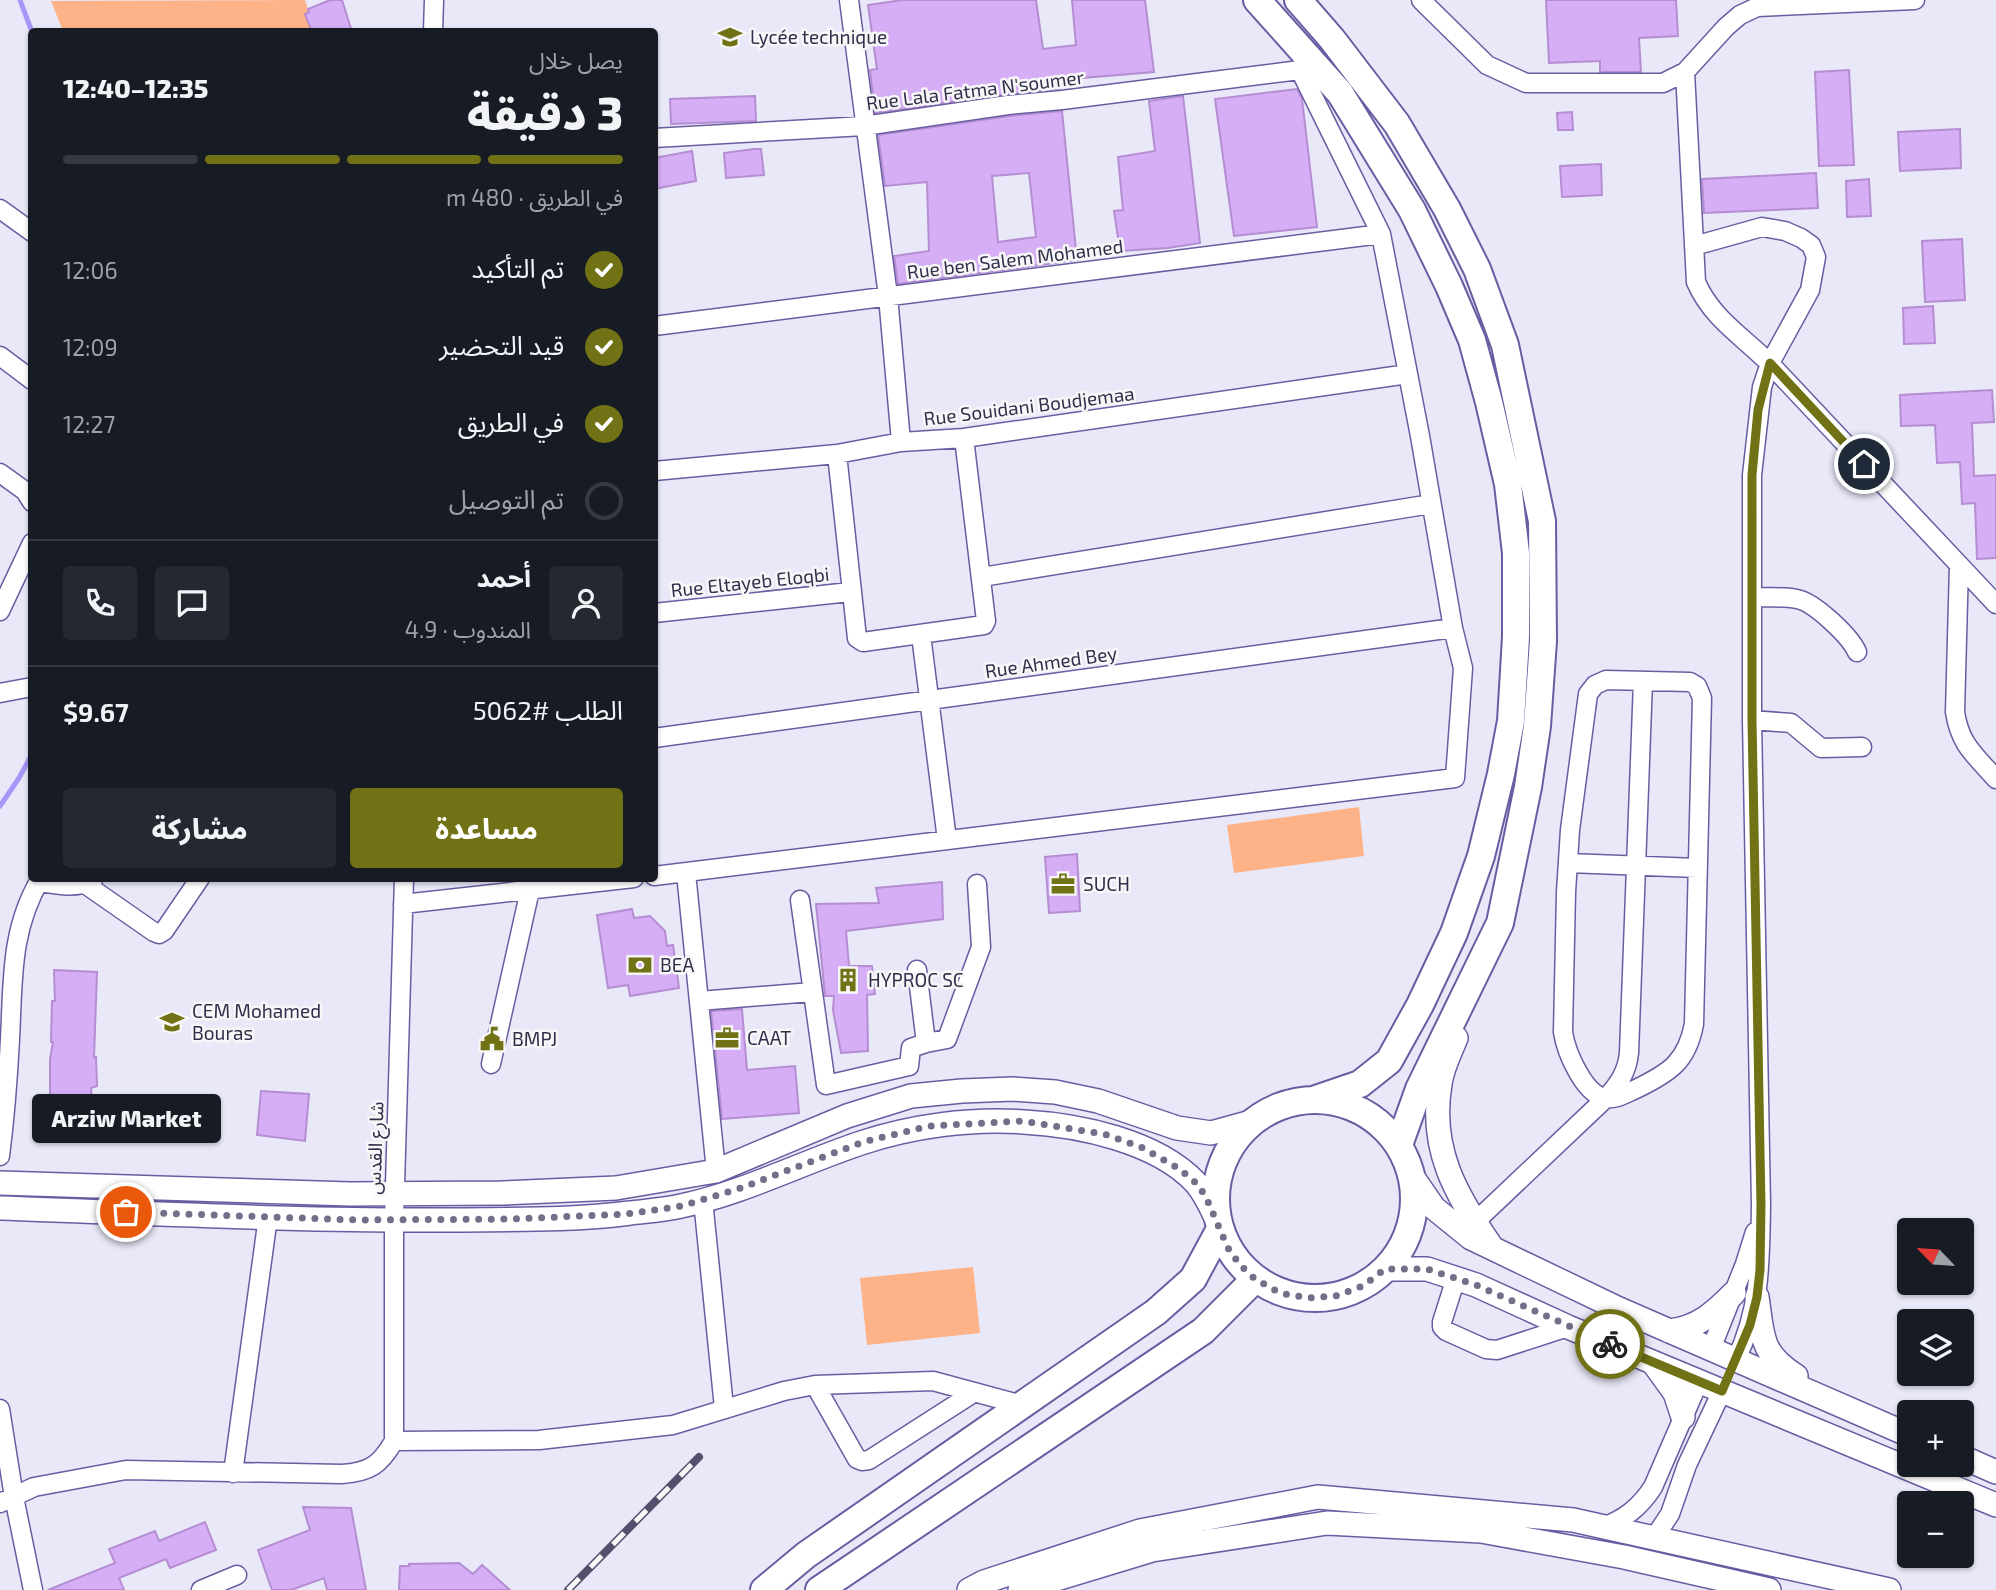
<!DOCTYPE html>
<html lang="ar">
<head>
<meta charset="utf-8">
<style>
  body { margin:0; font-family:"Exo 2","Noto Sans Arabic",sans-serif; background:#242831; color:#f1f3f6; direction:rtl; height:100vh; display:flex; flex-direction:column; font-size:26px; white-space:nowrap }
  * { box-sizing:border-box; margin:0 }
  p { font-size:23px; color:#9ea1a6 }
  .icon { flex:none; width:38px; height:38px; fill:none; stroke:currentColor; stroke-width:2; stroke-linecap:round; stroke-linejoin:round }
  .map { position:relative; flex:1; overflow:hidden; direction:ltr }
  .side { position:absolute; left:28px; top:28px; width:630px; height:854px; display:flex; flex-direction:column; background:#171b24; border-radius:7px; box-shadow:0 2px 5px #0004; direction:rtl }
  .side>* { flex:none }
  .needle { width:46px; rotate:295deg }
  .tools { position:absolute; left:1897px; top:1218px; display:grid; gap:14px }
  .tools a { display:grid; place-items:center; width:77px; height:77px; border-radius:7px; background:#171b24; box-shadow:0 2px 5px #0004; font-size:35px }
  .pin { position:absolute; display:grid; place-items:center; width:60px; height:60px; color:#fff; margin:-30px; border:4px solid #fff; border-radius:50%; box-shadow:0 2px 7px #0007 }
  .courier { position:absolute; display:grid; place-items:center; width:70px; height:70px; margin:-35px; border:5px solid #717115; border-radius:50%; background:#fff; color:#222; box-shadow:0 2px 9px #0007 }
  .bubble { position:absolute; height:49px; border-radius:7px; background:#171b24; box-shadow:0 2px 5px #0004; font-size:23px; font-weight:800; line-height:49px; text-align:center; direction:rtl }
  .overview em { font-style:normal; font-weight:800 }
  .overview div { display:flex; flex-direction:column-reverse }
  .overview { display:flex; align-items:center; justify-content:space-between; height:119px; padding:0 35px }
  h1 { font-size:46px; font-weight:800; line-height:52px }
  .bar { display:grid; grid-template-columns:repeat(4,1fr); gap:10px 7px; align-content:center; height:84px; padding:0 35px }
  .bar i { height:9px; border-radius:5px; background:#363941 }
  .bar .current { background:#717115 }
  .bar p { grid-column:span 4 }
  .line { display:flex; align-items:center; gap:18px; padding:0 35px; border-top:2px solid #363941 }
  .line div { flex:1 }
  .round { display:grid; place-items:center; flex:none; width:74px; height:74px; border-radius:7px; background:#242831 }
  ol { padding:0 35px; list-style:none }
  li { display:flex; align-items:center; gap:21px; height:77px }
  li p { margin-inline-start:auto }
  li .icon { padding:7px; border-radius:50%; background:#717115; color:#fff; stroke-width:4 }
  li:last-child { color:#9ea1a6 }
  li i { width:38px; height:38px; border:4px solid #363941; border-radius:50% }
  .primary-button { display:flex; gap:14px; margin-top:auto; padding:14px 35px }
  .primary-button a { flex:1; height:80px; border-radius:7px; background:#717115; color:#fff; font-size:28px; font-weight:800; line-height:80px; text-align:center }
  .primary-button a+a { background:#242831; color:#f1f3f6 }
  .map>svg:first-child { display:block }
  .green { fill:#feb287 }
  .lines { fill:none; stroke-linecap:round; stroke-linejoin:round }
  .stream { stroke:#a797f8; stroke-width:5 }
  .building { fill:#d6aef5; stroke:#b48dd2; stroke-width:2; fill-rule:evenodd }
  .minor-casing { stroke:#695da2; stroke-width:21 }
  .major-casing { stroke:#695da2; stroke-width:26 }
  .highway-casing { stroke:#695da2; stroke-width:30 }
  .minor { stroke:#fff; stroke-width:18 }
  .major { stroke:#fff; stroke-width:23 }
  .highway { stroke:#fff; stroke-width:26 }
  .rail-casing { stroke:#54506c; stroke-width:8 }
  .rail { stroke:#f7f7f7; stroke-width:5; stroke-dasharray:16; stroke-linecap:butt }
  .done { stroke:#726f88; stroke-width:7; stroke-dasharray:0 12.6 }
  .route { stroke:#717115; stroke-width:9 }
  .labels { text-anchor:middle; stroke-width:5; stroke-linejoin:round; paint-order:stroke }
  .poi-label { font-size:19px; fill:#322e4c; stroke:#f7f7f7; text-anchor:start }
  .street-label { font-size:19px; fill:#322e4c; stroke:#f7f7f7 }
</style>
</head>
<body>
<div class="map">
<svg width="1996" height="1590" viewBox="0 0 1996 1590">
  <rect width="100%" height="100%" fill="#e9e8f8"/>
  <path class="green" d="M305 0 309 12 338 31H63L51 1Z
    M1359 807 1364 856 1234 873 1227 825Z
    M973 1267 980 1333 867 1345 860 1278Z"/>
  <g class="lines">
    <path class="stream" d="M20 0 32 32
      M0 806 19 778 32 754"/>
  </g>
  <path class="building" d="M330 0H342L352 32H312L305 14 309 12 308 9Z
    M902 0H1036L1043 49 1076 45 1072 0H1145L1154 72 1058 80 1060 89 1006 94 875 113 870 70 877 69 868 5Z
    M1546 0H1676L1678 36 1639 38 1641 72H1600V61L1549 63Z
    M1849 70 1854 165 1819 166 1815 72Z
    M1297 89 1302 99 1317 227 1234 236 1215 99Z
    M755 96 756 121 671 124 670 99Z
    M1183 96 1200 243 1168 248 1120 251 1114 211 1123 210 1118 157 1155 151 1149 101Z
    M1062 111 1077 260 898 284 894 256 929 251 927 182 885 186 878 135 1009 116ZM1029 173 1036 237 998 242 992 176Z
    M1572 112 1573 130H1558L1557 113Z
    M1960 129 1961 168 1900 171 1898 132Z
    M754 149H761L764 175 726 178 724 153Z
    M692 151 696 181 654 189V158Z
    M1601 164 1602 195 1562 197 1560 166Z
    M1816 173 1818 208 1704 213 1702 179Z
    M1869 179 1871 216 1847 217 1846 181Z
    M1962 239 1965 300 1925 302 1922 241Z
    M1933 306 1935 343 1904 344 1903 308Z
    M1992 390 1994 422 1972 423 1974 476 1996 475V558L1977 559 1975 503 1962 504 1960 462 1937 463 1935 425 1901 426 1900 395Z
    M1077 854 1080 911 1049 913 1045 857Z
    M942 882 943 919 846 931 849 966H872L875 994 867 995 868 1051 841 1053 833 1010 834 996H825L816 904 879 903 876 888Z
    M632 909 634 918 650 916 665 931 667 946 673 945 679 988 630 996 628 985 608 988 597 915Z
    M54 970 97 972 94 1057H96L97 1086 91 1088 94 1128H50V1059L53 1042H51L52 1001H55Z
    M742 1009 747 1070 795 1066 799 1113 722 1119 711 1011Z
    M261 1091 309 1094 305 1141 257 1135Z
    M303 1507 351 1508 366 1590H327L324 1578 291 1590H272L258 1550 310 1530Z
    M205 1522 216 1550 170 1568 166 1559 119 1578 124 1590H48L115 1563 109 1549 155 1531 159 1541Z
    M459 1563 473 1574 482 1565 510 1590H399L400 1566H409V1564Z"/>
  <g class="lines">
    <g class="minor-casing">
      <path id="minor" d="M849 0 888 296 901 442
        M1421 0 1487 65 1526 83H1663L1685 72 1726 27 1740 15 1757 7 1915 0
        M433 32 434 0
        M1685 72 1696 282C1713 321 1746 338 1774 368 1848 447 1922 526 1996 604
        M654 138 864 126 1008 105 1062 100 1300 70 1381 234 1420 436 1453 628 1463 668 1455 778 654 876
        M0 209 32 232
        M1694 246 1762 227 1785 231 1801 238 1811 245 1816 257 1810 290 1770 363 1762 387 1752 475V720L1761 1205C1760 1263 1761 1306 1736 1360
        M654 326 1381 234
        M0 356 32 380
        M837 454 857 638 863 642 984 625 986 621 964 438
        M654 471 837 454 901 442 964 438 1408 374
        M0 473 25 491 32 502
        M1959 565 1955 712C1960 745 1975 755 1996 779
        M982 577 1431 504
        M1753 597C1767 598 1783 596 1797 599 1814 602 1850 636 1857 652
        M0 611 32 543
        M654 613 850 592
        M921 635 947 840
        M1606 680 1690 682 1697 686 1702 698 1694 1024C1687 1062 1669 1073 1636 1089 1626 1093 1616 1100 1605 1098 1584 1094 1566 1052 1563 1032L1566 892 1570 830 1588 694 1595 685Z
        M0 693 32 687
        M1752 720 1791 723 1821 748 1862 747
        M654 738 1453 628
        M1568 863 1697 868
        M686 873 716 1171
        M39 882C57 885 77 889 93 880
        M85 884 154 932 159 934 164 931 200 878
        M800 900 826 1085 909 1066 911 1048 926 1043 917 970
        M403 904 634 878
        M699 1001 812 992
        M926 1043 947 1039 981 947 977 884
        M491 1064 530 890
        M0 1156C5 1117 8 1078 10 1039 13 982 10 929 41 878
        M703 1200 724 1408
        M1475 1222 1606 1098C1619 1084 1627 1072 1629 1053L1643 681
        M1456 1278 1442 1322V1327L1446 1331 1486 1349 1497 1350 1568 1327
        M1711 1349 1745 1264 1755 1232
        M815 1385 857 1459 862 1461 869 1460 975 1392
        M0 1409 14 1497 33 1590
        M394 1441 539 1440 673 1425 784 1391 815 1385 933 1381 1022 1405
        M233 1473 268 1217
        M0 1503 34 1487 126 1470 342 1474C370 1472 380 1465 394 1441V1220L404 878
        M1603 1527C1625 1519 1640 1507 1653 1487L1699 1381
        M1654 1538 1670 1514 1687 1465 1722 1391
        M201 1590 237 1575"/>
    </g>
    <g class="major-casing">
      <path id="major" d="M1456 1038C1450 1053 1442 1068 1440 1084 1429 1149 1456 1195 1491 1246
        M1412 1176 1434 1208 1471 1238 1619 1309 1909 1435
        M0 1183 350 1194 502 1193 616 1188 716 1171 847 1116 911 1096 962 1091 1013 1089 1055 1092 1098 1101 1177 1128 1211 1133 1251 1122
        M0 1208C148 1213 297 1221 446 1220 507 1219 570 1221 630 1213 647 1211 664 1210 681 1206 743 1193 801 1163 861 1143 912 1126 971 1118 1024 1122 1079 1125 1156 1141 1195 1182 1205 1193 1211 1207 1217 1220
        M1386 1269H1427L1476 1285 1568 1327 1996 1505
        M1757 1297C1763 1337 1760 1353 1796 1376
        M1669 1331C1698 1328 1714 1313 1734 1293
        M1654 1364 1675 1393 1683 1417
        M1962 1457 1996 1472
        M969 1590 984 1582 1140 1531 1318 1497 1573 1520 1889 1590
        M1020 1590 1152 1550 1327 1523 1481 1531 1624 1557 1769 1590"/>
    </g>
    <g class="highway-casing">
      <path id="highway" d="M1257 0 1340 93 1412 210 1449 286 1472 340 1489 402 1508 484 1516 553V637L1511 721 1501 774 1481 856 1454 933 1420 1005 1389 1061 1360 1084 1316 1099
        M1298 0 1332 39 1397 124 1447 209 1477 269 1505 345 1542 521 1543 641 1537 726 1528 787 1500 923 1419 1089 1399 1145
        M1216 1199a99 99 0 1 1 198 0a99 99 0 1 1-198 0Z
        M764 1590 806 1555 1156 1312 1193 1279 1220 1229
        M819 1590 1203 1331 1255 1279"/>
    </g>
    <use href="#minor" class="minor"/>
    <use href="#major" class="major"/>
    <use href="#highway" class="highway"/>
    <g class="rail-casing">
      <path id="rail" d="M568 1590 699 1457"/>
    </g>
    <use href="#rail" class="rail"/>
  </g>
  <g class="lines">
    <path class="done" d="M126 1212 358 1220 511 1219 627 1214 682 1206 741 1188 863 1142 929 1126 1023 1121 1104 1134 1141 1147 1178 1168 1194 1181 1205 1195 1228 1248 1240 1265 1255 1279 1280 1293 1308 1298 1336 1296 1363 1286 1385 1269H1427L1476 1285 1610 1344"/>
    <path class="route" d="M1610 1344 1722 1391 1750 1325 1757 1297 1760 1270 1761 1205 1752 720V475L1758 410 1770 363 1864 464"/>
  </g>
  <defs>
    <g id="university-bare" transform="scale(1.89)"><path d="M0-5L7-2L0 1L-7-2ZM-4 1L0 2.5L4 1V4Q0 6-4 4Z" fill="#717115" stroke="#f7f7f7" stroke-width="2.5" paint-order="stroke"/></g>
    <g id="office-bare" transform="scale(1.89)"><path d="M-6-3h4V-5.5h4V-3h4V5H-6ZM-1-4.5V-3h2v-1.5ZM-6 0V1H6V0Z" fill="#717115" stroke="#f7f7f7" stroke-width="2.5" paint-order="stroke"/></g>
    <g id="bank-bare" transform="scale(1.89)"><path d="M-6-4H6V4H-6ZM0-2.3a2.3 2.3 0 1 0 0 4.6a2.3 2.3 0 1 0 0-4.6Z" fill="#717115" stroke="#f7f7f7" stroke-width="2.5" paint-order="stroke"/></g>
    <g id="building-bare" transform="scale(1.89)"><path d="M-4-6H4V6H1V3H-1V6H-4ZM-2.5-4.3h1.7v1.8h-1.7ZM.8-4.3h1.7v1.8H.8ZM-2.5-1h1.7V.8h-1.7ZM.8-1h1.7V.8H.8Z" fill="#717115" stroke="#f7f7f7" stroke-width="2.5" paint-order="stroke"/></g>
    <g id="school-bare" transform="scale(1.89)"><path d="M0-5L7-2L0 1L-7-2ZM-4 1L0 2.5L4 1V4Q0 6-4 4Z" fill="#717115" stroke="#f7f7f7" stroke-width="2.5" paint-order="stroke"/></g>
    <g id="civic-bare" transform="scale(1.89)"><path d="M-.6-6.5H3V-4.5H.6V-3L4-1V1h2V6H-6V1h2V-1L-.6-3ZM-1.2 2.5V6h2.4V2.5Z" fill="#717115" stroke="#f7f7f7" stroke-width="2.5" paint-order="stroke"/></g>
  </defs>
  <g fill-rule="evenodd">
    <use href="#university-bare" x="730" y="37"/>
    <use href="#office-bare" x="1063" y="884"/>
    <use href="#bank-bare" x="640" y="965"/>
    <use href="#building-bare" x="848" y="980"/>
    <use href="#school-bare" x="172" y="1022"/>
    <use href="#office-bare" x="727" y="1038"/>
    <use href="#civic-bare" x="492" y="1039"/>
  </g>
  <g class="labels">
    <g class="poi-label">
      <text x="750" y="44">Lycée technique</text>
      <text x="1083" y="891">SUCH</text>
      <text x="660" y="972">BEA</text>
      <text x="868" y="987">HYPROC SC</text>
      <text x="192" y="1018">CEM Mohamed<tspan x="192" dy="22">Bouras</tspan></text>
      <text x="747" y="1045">CAAT</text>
      <text x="512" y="1046">BMPJ</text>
    </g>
    <g class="street-label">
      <text transform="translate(975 90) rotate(-7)" y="7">Rue Lala Fatma N'soumer</text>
      <text transform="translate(1015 259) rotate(-7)" y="7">Rue ben Salem Mohamed</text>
      <text transform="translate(1029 406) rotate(-7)" y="7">Rue Souidani Boudjemaa</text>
      <text transform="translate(750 582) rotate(-6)" y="7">Rue Eltayeb Eloqbi</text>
      <text transform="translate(1051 662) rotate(-8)" y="7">Rue Ahmed Bey</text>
      <text transform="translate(375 1148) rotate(-88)" y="7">شارع القدس</text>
    </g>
  </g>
</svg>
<div class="tools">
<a><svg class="needle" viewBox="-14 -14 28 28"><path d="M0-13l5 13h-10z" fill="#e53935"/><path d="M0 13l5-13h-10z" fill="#9ea1a6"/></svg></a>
<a><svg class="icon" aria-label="layers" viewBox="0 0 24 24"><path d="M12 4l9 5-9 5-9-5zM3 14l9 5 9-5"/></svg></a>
<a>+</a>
<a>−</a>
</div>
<div class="pin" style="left:126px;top:1212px;background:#ea580c"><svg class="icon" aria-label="bag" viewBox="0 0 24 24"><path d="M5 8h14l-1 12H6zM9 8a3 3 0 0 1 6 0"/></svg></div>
<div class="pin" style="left:1864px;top:464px;background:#1f2937"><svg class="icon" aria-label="home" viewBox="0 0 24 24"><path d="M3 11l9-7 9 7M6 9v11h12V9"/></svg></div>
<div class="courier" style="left:1610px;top:1344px"><svg class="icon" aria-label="bike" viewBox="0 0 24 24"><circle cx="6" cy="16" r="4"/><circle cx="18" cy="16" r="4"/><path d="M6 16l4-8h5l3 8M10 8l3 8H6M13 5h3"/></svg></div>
<div class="bubble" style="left:32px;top:1094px;width:189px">Arziw Market</div>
<section class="side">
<div class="overview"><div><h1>3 دقيقة</h1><p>يصل خلال</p></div><em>12:35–12:40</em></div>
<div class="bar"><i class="current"></i><i class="current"></i><i class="current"></i><i></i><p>في الطريق · 480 m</p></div>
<ol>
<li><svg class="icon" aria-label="check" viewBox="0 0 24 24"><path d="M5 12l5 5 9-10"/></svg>تم التأكيد<p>12:06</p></li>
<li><svg class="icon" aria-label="check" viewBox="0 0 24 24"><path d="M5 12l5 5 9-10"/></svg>قيد التحضير<p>12:09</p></li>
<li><svg class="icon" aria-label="check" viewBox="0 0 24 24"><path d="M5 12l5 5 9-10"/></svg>في الطريق<p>12:27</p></li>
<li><i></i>تم التوصيل</li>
</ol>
<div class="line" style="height:126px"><a class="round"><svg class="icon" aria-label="person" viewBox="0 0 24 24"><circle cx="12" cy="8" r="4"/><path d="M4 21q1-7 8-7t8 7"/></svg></a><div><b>أحمد</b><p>المندوب · 4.9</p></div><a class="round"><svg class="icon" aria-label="chat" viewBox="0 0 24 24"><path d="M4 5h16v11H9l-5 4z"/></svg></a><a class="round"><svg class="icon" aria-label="phone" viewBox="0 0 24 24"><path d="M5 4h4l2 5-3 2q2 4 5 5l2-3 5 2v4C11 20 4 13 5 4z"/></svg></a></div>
<div class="line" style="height:91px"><div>الطلب #5062</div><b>$9.67</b></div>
<div class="primary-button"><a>مساعدة</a><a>مشاركة</a></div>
</section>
</div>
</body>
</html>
